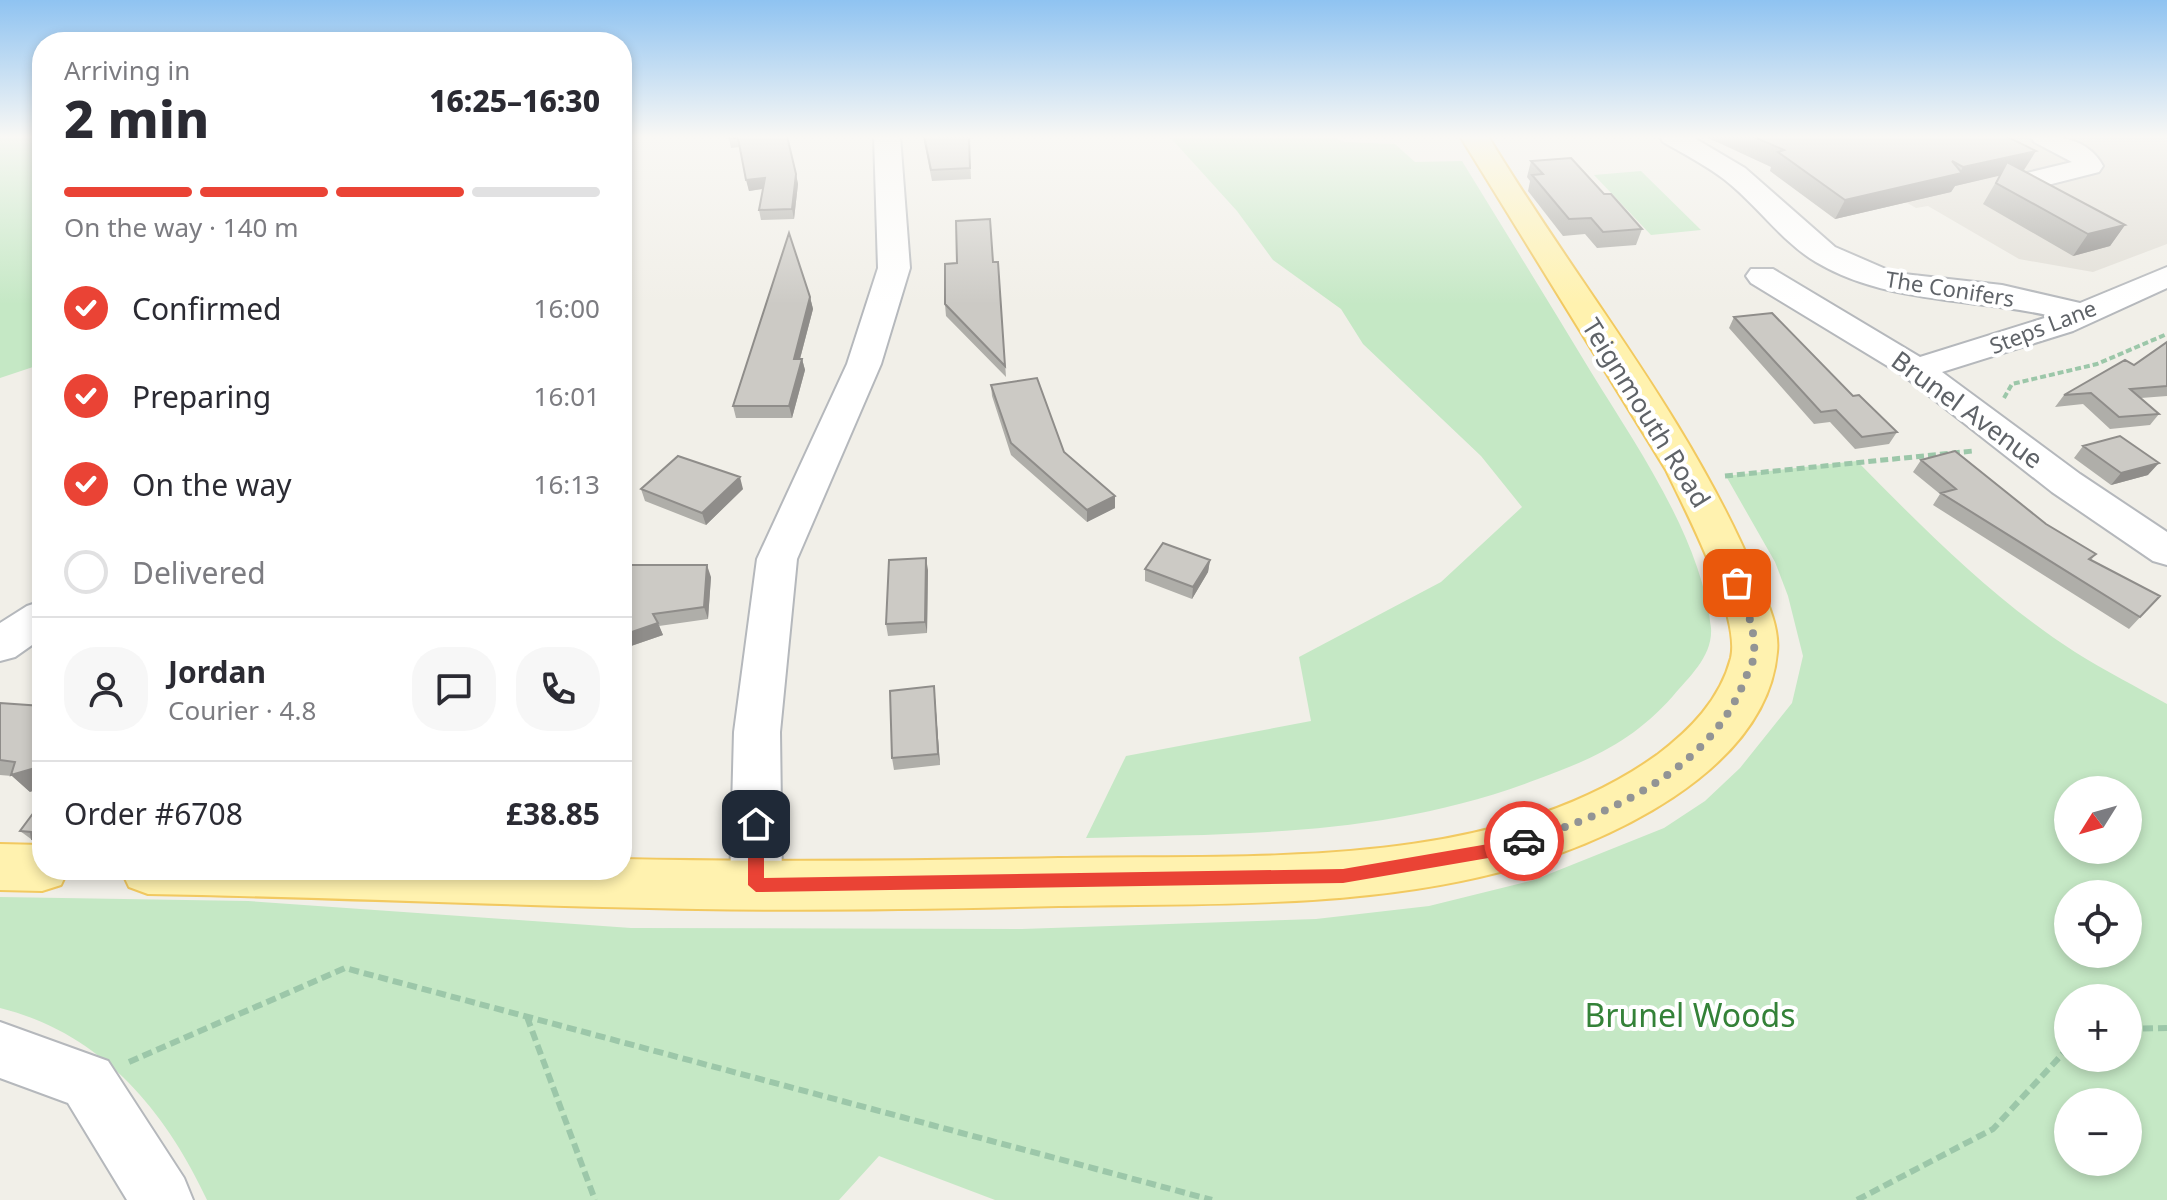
<!DOCTYPE html>
<html lang="en">
<head>
<meta charset="utf-8">
<style>
  body { margin:0; font-family:"Noto Sans",sans-serif; background:#f7f7f7; color:#2b2b33; height:100vh; display:flex; flex-direction:column; font-size:30px; white-space:nowrap }
  * { box-sizing:border-box; margin:0 }
  p { font-size:26px; color:#7c7c81 }
  .icon { flex:none; width:44px; height:44px; fill:none; stroke:currentColor; stroke-width:2; stroke-linecap:round; stroke-linejoin:round }
  .map { position:relative; flex:1; overflow:hidden }
  .sheet { position:absolute; left:32px; top:32px; width:600px; height:848px; display:flex; flex-direction:column; background:#fff; border-radius:32px; box-shadow:0 4px 12px #0003 }
  .sheet>* { flex:none }
  .needle { width:52px; rotate:233deg }
  .fabs { position:absolute; left:2054px; top:776px; display:grid; gap:16px }
  .fabs a { display:grid; place-items:center; width:88px; height:88px; border-radius:50%; background:#fff; box-shadow:0 4px 12px #0003; font-size:40px }
  .pin { position:absolute; display:grid; place-items:center; width:68px; height:68px; color:#fff; margin:-34px; border-radius:16px; box-shadow:0 4px 12px #0006 }
  .courier { position:absolute; display:grid; place-items:center; width:80px; height:80px; margin:-40px; border:6px solid #ea4335; border-radius:50%; background:#fff; color:#222; box-shadow:0 2px 10px #0007 }
  .summary em { font-style:normal; font-weight:800 }
  .summary div { display:flex; flex-direction:column-reverse }
  .summary { display:flex; align-items:center; justify-content:space-between; height:136px; padding:0 32px }
  h1 { font-size:52px; font-weight:800; line-height:60px }
  .bar { display:grid; grid-template-columns:repeat(4,1fr); gap:12px 8px; align-content:center; height:96px; padding:0 32px }
  .bar i { height:10px; border-radius:6px; background:#e1e1e2 }
  .bar .current { background:#ea4335 }
  .bar p { grid-column:span 4 }
  .line { display:flex; align-items:center; gap:20px; padding:0 32px; border-top:2px solid #e1e1e2 }
  .line div { flex:1 }
  .round { display:grid; place-items:center; flex:none; width:84px; height:84px; border-radius:32px; background:#f7f7f7 }
  ol { padding:0 32px; list-style:none }
  li { display:flex; align-items:center; gap:24px; height:88px }
  li p { margin-inline-start:auto }
  li .icon { padding:8px; border-radius:50%; background:#ea4335; color:#fff; stroke-width:4 }
  li:last-child { color:#7c7c81 }
  li i { width:44px; height:44px; border:4px solid #e1e1e2; border-radius:50% }
  .map>svg:first-child { display:block }
  .education { fill:#e1ded6 }
  .green { fill:#c5e8c5; fill-rule:evenodd }
  .lines { fill:none; stroke-linecap:round; stroke-linejoin:round }
  .minor-casing { stroke:#b5b8bc; stroke-width:4 }
  .major-casing { stroke:#f2c960; stroke-width:4 }
  .path-far2 { stroke:#9cc7a9; stroke-width:4; stroke-dasharray:6 3; stroke-linecap:butt }
  .path-far1 { stroke:#9cc7a9; stroke-width:5; stroke-dasharray:8 4; stroke-linecap:butt }
  .path { stroke:#9cc7a9; stroke-width:6; stroke-dasharray:10 5; stroke-linecap:butt }
  .minor { fill:#fff; fill-rule:evenodd }
  .major { fill:#fff2af; fill-rule:evenodd }
  .wall { fill:#afaea9 }
  .shaded-wall { fill:#8f8d8a }
  .building { fill:#cccac5; stroke:#8f8d8a; stroke-width:2 }
  .route { fill:#ea4335 }
  .done { stroke:#929495; stroke-width:8; stroke-dasharray:0 14.4 }
  .labels { text-anchor:middle; stroke-width:8; stroke-linejoin:round; paint-order:stroke }
  .far-street-label { font-size:22px; fill:#5f6368; stroke:#fff }
  .street-label { font-size:26px; fill:#5f6368; stroke:#fff }
  .near-park-label { font-size:32px; fill:#348238; stroke:#fff }
</style>
</head>
<body>
<div class="map">
<svg width="2167" height="1200" viewBox="0 0 2167 1200">
  <rect width="100%" height="100%" fill="#f1efe8"/>
  <path class="education" d="M1768 136H2167V244L2093 272 2019 259 1928 206 1916 208 1843 165Z"/>
  <path class="green" d="M0 136H42V364L0 378Z
    M1169 136H1329L1344 142 1395 144 1415 162 1462 161C1505 231 1548 301 1591 372 1637 447 1702 539 1711 628 1713 656 1689 677 1673 696 1633 741 1593 759 1538 779 1385 837 1246 833 1086 838L1126 756 1311 721 1299 657 1441 582 1522 507 1481 456 1363 344 1341 309 1273 260 1237 211Z
    M1641 171 1701 230 1651 235 1594 175Z
    M1857 461C1924 529 1995 601 2075 652 2105 671 2137 687 2167 704V1200H995L879 1156 839 1200H207C165 1110 101 1033 0 1008V897L248 901 631 928 1022 929 1316 919 1429 906 1534 880 1664 828 1705 801 1740 768 1792 703 1803 656 1788 596 1775 562 1726 476ZM2128 790V850H2068V790ZM2068 894H2128V954H2068ZM2128 998V1058H2068V998ZM2068 1102H2128V1162H2068Z"/>
  <g class="lines">
    <g class="minor-casing">
      <path id="minor" d="M874 136H900L910 268 881 364 797 559 780 732 782 885 774 901 756 908 738 901 730 885 734 732 757 559 847 364 878 268Z
        M1660 136H1691L1745 168 1835 247 1895 273 2002 285 2080 303 2167 267V288L2073 331 1942 372 2080 474 2167 532V565L2153 561 2052 492 1904 376 1751 283 1746 276 1751 269H1773L1920 357 2051 316C1974 298 1886 304 1816 262 1782 242 1757 205 1725 180 1707 166 1684 154 1663 142Z
        M2031 136C2059 136 2088 138 2103 166L2099 172 2020 192 2010 189 2006 183 2010 177 2072 162 2034 142Z
        M42 601V638L15 657 0 661V623L27 606Z
        M0 1022 108 1061 184 1178 193 1200H127L68 1103 0 1078Z"/>
    </g>
    <g class="major-casing">
      <path id="major" d="M1460 136H1488C1576 282 1688 415 1755 574 1765 597 1780 626 1777 652 1767 772 1602 846 1500 872 1357 909 1206 903 1059 906 938 909 817 911 697 909 514 906 331 897 148 894L129 887 121 870H622V859C768 862 913 861 1059 858 1252 854 1492 873 1657 755 1690 730 1720 700 1731 658 1741 616 1685 510 1666 470Z
        M0 844 42 845V870H68L61 885 42 891 0 890Z"/>
    </g>
    <path class="path-far2" d="M2004 398 2012 384 2097 364 2167 334"/>
    <path class="path-far1" d="M1725 476 1973 451"/>
    <path class="path" d="M527 1017 595 1200
      M2128 1029 2167 1028
      M129 1062 345 968 1212 1200
      M1857 1200 1993 1129 2068 1048"/>
    <use href="#minor" class="minor"/>
    <use href="#major" class="major"/>
  </g>
  <path class="wall" d="M787 136 798 184 794 219 761 220 759 210 763 189 749 191 740 147 731 148 729 138Z
    M923 136 969 137 971 179 932 181Z
    M1704 136H2006L2024 170H2022L2125 225 2110 246 2073 256 1983 204 2000 175 1955 186 1951 192 1835 219 1770 171 1771 167Z
    M1531 161 1604 194 1642 229 1636 245 1597 248 1585 234 1563 236 1528 191 1530 181 1527 177Z
    M993 262H998L1006 377 946 316 945 304Z
    M810 297 813 309 800 359H802L805 370 792 418H736L733 406Z
    M1734 317 1853 396 1897 432 1889 444 1855 449 1830 422 1814 424 1729 328Z
    M2167 342V396L2141 398 2159 414 2150 425 2110 429 2083 404 2055 407 2064 395 2134 365Z
    M991 385 1064 452 1115 508 1087 522 1011 455 992 396Z
    M2083 446 2148 475 2111 485 2074 458Z
    M1921 460 2046 524 2096 554 2091 560 2160 596 2129 629 1933 505 1940 494 1913 472Z
    M641 489H743L706 525 645 501Z
    M1210 560 1208 572 1192 599 1145 581V569Z
    M928 570 927 633 888 636 886 624Z
    M711 577 708 619 659 626 663 635 631 646 622 622Z
    M934 686 940 765 894 770 892 758Z
    M0 703 30 792 12 776 0 775Z
    M42 809V847L20 831Z"/>
  <path class="shaded-wall" d="M2036 151 2024 170 1955 186 1951 192 1835 219 1845 200 1959 174 1963 167Z
    M796 174 798 184 794 219 792 209Z
    M765 178 767 188 749 191 746 180Z
    M2125 225 2110 246 2073 256 2088 234Z
    M810 297 813 309 797 370 794 359Z
    M802 359 805 370 792 418 789 406Z
    M2159 463 2148 475 2111 485 2121 473Z
    M740 477 743 489 706 525 702 513Z
    M1115 496V508L1087 522V510Z
    M926 558 928 570 927 633 925 622Z
    M1210 560 1208 572 1192 599 1193 587Z
    M707 565 711 577 708 619 704 607Z
    M658 623 663 635 631 646 626 634Z
    M934 686 935 698 940 765 938 754Z
    M42 766V788L30 792 11 775Z"/>
  <path class="building" d="M729 136H787L796 174 792 209 759 210 765 178 746 180 738 138H729Z
    M924 136 969 137 970 168 931 170Z
    M1752 136H2006L2036 151 1963 167 1952 161 1962 173 1845 200 1778 152 1784 150Z
    M1571 158 1604 194H1611L1642 229 1603 232 1591 218 1569 219 1532 175 1543 174 1531 161Z
    M2007 162 2125 225 2088 234 1996 183Z
    M990 219 993 262H998L1005 366 945 304V264L957 263 956 221Z
    M789 233 810 297 794 359H802L789 406H733Z
    M1772 313 1853 396 1859 395 1897 432 1862 437 1836 410 1821 412 1734 317Z
    M2167 342V386L2130 389 2159 414 2119 417 2091 393 2064 395 2125 360 2134 365Z
    M1037 378 1064 452 1115 496 1087 510 1011 443 991 385Z
    M2120 436 2159 463 2121 473 2083 446Z
    M1955 451 2046 524 2096 554 2089 559 2160 596 2140 617 1941 493 1956 489 1921 460Z
    M678 456 740 477 702 513 641 489Z
    M1163 543 1210 560 1193 587 1145 569Z
    M926 558 925 622 886 624 889 560Z
    M623 565H707L704 607 653 614 658 623 626 634 622 622Z
    M934 686 938 754 892 758 890 691Z
    M0 703 42 706V766L11 775 15 762 0 760Z
    M37 808 42 809V840L32 839 31 832 20 831Z"/>
  <linearGradient id="sky" x2="0" y2="1"><stop stop-color="#8fc3f1"/><stop offset="0.45" stop-color="#f9f8f5"/><stop offset="1" stop-color="#f9f8f5" stop-opacity="0"/></linearGradient>
  <rect width="2167" height="304" fill="url(#sky)"/>
  <path class="route" d="M756 817 764 824V878L1343 869 1500 842 1524 834 1532 841 1529 846 1500 856 1343 883 756 892 748 885V824Z"/>
  <g class="lines">
    <path class="done" d="M1524 841C1610 814 1708 771 1744 682 1747 673 1754 663 1754 654 1756 629 1745 605 1737 583"/>
  </g>
  <g class="labels">
    <g class="far-street-label">
      <text transform="translate(1950 289) rotate(9)" y="8">The Conifers</text>
      <text transform="translate(2043 327) rotate(-21)" y="8">Steps Lane</text>
    </g>
    <g class="street-label">
      <text transform="translate(1967 410) rotate(36)" y="9">Brunel Avenue</text>
      <text transform="translate(1646 413) rotate(58)" y="9">Teignmouth Road</text>
    </g>
    <g class="near-park-label">
      <text x="1690" y="1027">Brunel Woods</text>
    </g>
  </g>
</svg>
<div class="fabs">
<a><svg class="needle" viewBox="-14 -14 28 28"><path d="M0-13l5 13h-10z" fill="#e53935"/><path d="M0 13l5-13h-10z" fill="#7c7c81"/></svg></a>
<a><svg class="icon" aria-label="locate" viewBox="0 0 24 24"><circle cx="12" cy="12" r="6"/><path d="M12 2v4M12 18v4M2 12h4M18 12h4"/></svg></a>
<a>+</a>
<a>−</a>
</div>
<div class="pin" style="left:1737px;top:583px;background:#ea580c"><svg class="icon" aria-label="bag" viewBox="0 0 24 24"><path d="M5 8h14l-1 12H6zM9 8a3 3 0 0 1 6 0"/></svg></div>
<div class="pin" style="left:756px;top:824px;background:#1f2937"><svg class="icon" aria-label="home" viewBox="0 0 24 24"><path d="M3 11l9-7 9 7M6 9v11h12V9"/></svg></div>
<div class="courier" style="left:1524px;top:841px"><svg class="icon" aria-label="car" viewBox="0 0 24 24"><path d="M5 17H2v-5l4-1 3-4h7l3 4 3 1v5h-3M9 17h6M6 11h13"/><circle cx="7" cy="17" r="2"/><circle cx="17" cy="17" r="2"/></svg></div>
<section class="sheet">
<div class="summary"><div><h1>2 min</h1><p>Arriving in</p></div><em>16:25–16:30</em></div>
<div class="bar"><i class="current"></i><i class="current"></i><i class="current"></i><i></i><p>On the way · 140 m</p></div>
<ol>
<li><svg class="icon" aria-label="check" viewBox="0 0 24 24"><path d="M5 12l5 5 9-10"/></svg>Confirmed<p>16:00</p></li>
<li><svg class="icon" aria-label="check" viewBox="0 0 24 24"><path d="M5 12l5 5 9-10"/></svg>Preparing<p>16:01</p></li>
<li><svg class="icon" aria-label="check" viewBox="0 0 24 24"><path d="M5 12l5 5 9-10"/></svg>On the way<p>16:13</p></li>
<li><i></i>Delivered</li>
</ol>
<div class="line" style="height:144px"><a class="round"><svg class="icon" aria-label="person" viewBox="0 0 24 24"><circle cx="12" cy="8" r="4"/><path d="M4 21q1-7 8-7t8 7"/></svg></a><div><b>Jordan</b><p>Courier · 4.8</p></div><a class="round"><svg class="icon" aria-label="chat" viewBox="0 0 24 24"><path d="M4 5h16v11H9l-5 4z"/></svg></a><a class="round"><svg class="icon" aria-label="phone" viewBox="0 0 24 24"><path d="M5 4h4l2 5-3 2q2 4 5 5l2-3 5 2v4C11 20 4 13 5 4z"/></svg></a></div>
<div class="line" style="height:104px"><div>Order #6708</div><b>£38.85</b></div>
</section>
</div>
</body>
</html>
